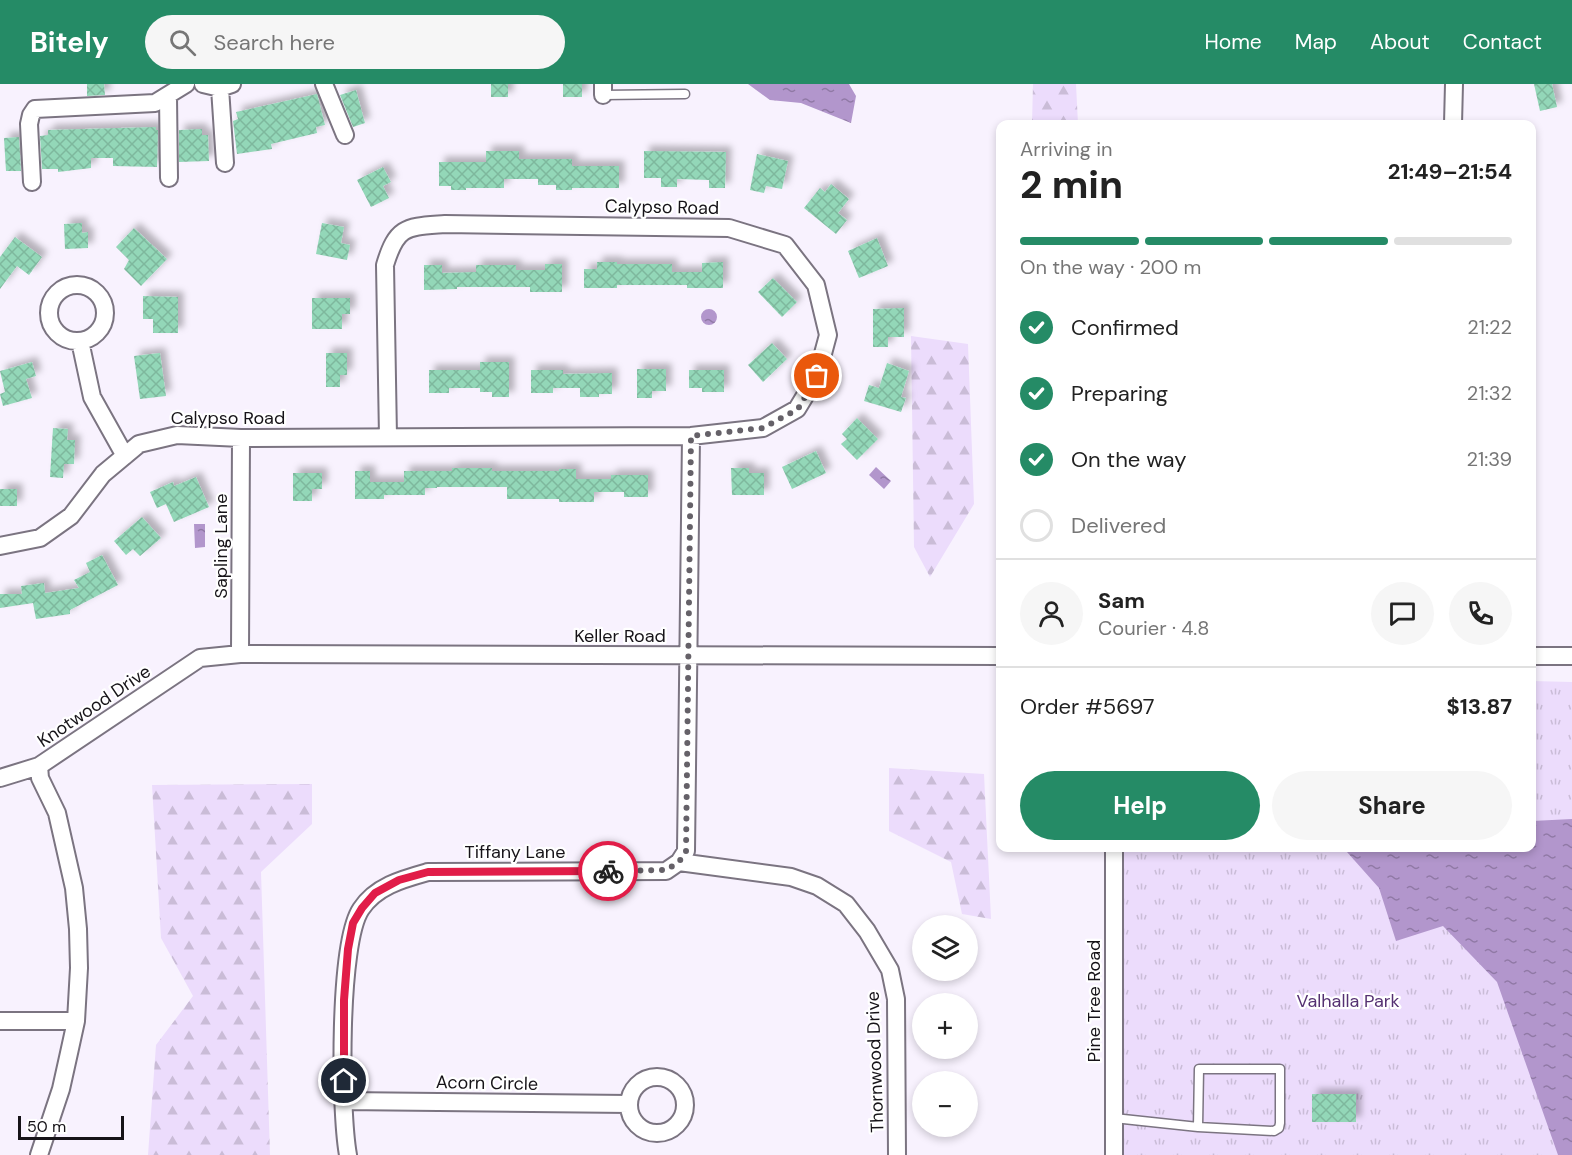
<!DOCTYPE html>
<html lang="en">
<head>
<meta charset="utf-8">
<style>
  body { margin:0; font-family:"DM Sans",sans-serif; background:#f6f6f6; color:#222; height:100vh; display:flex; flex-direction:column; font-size:22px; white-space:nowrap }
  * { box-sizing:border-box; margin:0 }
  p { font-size:20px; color:#767676 }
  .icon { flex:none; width:33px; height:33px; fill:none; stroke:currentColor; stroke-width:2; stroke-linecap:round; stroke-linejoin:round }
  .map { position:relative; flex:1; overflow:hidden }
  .side { position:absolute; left:996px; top:36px; width:540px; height:732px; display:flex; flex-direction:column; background:#fff; border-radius:12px; box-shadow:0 3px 9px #0003 }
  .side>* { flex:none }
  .tools { position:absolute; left:912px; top:831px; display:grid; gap:12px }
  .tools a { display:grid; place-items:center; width:66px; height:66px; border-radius:50%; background:#fff; box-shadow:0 3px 9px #0003; font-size:30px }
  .scale { position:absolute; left:18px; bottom:15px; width:106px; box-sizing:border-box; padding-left:6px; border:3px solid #161318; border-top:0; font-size:16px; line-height:21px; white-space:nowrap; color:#161318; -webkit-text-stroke:4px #fff; paint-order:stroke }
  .pin { position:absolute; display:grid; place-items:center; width:51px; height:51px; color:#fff; margin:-26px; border:3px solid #fff; border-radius:50%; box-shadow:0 2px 6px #0007 }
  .courier { position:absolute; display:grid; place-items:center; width:60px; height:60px; margin:-30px; border:4px solid #e11d48; border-radius:50%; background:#fff; color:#222; box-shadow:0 2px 8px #0007 }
  .overview em { font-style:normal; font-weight:700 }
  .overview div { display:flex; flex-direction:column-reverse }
  .overview { display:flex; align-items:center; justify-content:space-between; height:102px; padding:0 24px }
  h1 { font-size:39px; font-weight:700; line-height:45px }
  .bar { display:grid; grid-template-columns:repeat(4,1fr); gap:9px 6px; align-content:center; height:72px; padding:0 24px }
  .bar i { height:8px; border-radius:4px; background:#e0e0e0 }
  .bar .active { background:#258b66 }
  .bar p { grid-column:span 4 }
  .line { display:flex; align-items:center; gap:15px; padding:0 24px; border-top:2px solid #e0e0e0 }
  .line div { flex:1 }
  .round { display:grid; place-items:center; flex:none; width:63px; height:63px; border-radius:32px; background:#f6f6f6 }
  ol { padding:0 24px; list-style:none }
  li { display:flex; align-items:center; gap:18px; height:66px }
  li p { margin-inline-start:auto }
  li .icon { padding:6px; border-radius:50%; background:#258b66; color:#fff; stroke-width:4 }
  li:last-child { color:#767676 }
  li i { width:33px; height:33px; border:3px solid #e0e0e0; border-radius:50% }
  .cta { display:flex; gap:12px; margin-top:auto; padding:12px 24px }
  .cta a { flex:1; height:69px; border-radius:36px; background:#258b66; color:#fff; font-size:24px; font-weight:700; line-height:69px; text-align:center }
  .cta a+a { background:#f6f6f6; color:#222 }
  header { display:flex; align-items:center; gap:36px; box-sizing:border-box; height:84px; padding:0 30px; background:#258b66; color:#fff }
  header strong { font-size:28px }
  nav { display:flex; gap:33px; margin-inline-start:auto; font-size:21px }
  .search { width:420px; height:54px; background:#f6f6f6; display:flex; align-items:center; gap:15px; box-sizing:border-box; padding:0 21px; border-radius:33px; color:#767676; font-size:22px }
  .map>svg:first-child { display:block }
  .forest { fill:url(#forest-firs) }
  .park { fill:url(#park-tufts) }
  .water { fill:url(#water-ripples) }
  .building { fill:url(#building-cross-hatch); filter:url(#shadow) }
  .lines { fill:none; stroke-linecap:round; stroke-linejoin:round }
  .lane-casing { stroke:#7b7481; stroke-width:11 }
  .street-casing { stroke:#7b7481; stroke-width:20 }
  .lane { stroke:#fff; stroke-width:8 }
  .street { stroke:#fff; stroke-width:16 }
  .done { stroke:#656168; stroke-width:6; stroke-dasharray:0 10.8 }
  .route { stroke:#e11d48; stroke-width:8 }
  .labels { text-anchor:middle; stroke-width:4.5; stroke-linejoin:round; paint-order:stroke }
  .street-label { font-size:18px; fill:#161318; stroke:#fff }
  .park-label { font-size:18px; fill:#553172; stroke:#fff }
</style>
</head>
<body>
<header>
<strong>Bitely</strong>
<div class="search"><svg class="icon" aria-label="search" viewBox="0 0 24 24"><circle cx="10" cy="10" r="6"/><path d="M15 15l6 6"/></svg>Search here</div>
<nav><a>Home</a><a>Map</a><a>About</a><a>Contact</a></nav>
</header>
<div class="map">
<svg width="1572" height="1071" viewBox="0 0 1572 1071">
  <defs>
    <pattern id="forest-firs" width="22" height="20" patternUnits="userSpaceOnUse" patternTransform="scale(1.5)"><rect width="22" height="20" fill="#ecdcfc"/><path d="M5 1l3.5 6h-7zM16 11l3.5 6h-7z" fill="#cabcd7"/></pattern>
    <pattern id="park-tufts" width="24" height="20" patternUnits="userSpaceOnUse" patternTransform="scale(1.5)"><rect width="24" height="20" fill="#ecdcfc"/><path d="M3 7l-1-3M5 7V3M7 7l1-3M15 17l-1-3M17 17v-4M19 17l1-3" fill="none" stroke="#cabcd7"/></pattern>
    <pattern id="water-ripples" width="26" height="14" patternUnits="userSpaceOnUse" patternTransform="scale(1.5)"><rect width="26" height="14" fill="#b296cc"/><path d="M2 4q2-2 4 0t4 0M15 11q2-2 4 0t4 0" fill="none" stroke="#9079a5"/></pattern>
    <pattern id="building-cross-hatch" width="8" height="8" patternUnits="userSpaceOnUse" patternTransform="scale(1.5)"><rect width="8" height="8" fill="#93d7b8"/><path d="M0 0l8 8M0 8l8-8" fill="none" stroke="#7eb89d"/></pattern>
    <filter id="shadow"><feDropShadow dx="5.5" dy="-5.5" stdDeviation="3" flood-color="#0004"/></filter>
  </defs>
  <rect width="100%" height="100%" fill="#f8f2fe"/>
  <path class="forest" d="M1033 0H1076L1078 40H1032Z
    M911 252 968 260 974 420 930 493 914 463Z
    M889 684 984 690 991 835 962 830 951 778 889 747Z
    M312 700V740L261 788 270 1071H148L156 961 193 912 161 854 152 701Z"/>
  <path class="park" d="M1532 597 1572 598V1071H1124L1122 764H1532Z"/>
  <path class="water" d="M748 0H849L856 12 851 39 801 19 770 16Z
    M701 233a8 8 0 1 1 16 0a8 8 0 1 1-16 0Z
    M876 383 891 397 884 405 869 391Z
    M194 440H205V463L195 464Z
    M1572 735V1071H1558L1497 898 1443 842 1396 857 1379 804 1347 768 1362 764H1532V737Z"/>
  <path class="building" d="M87 0H104L105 11 87 12Z
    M491 0H508V13H491Z
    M563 0H582V13H563Z
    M1534 0H1552L1557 23 1540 27Z
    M356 6 365 39 353 43 340 11Z
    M317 10 325 41 316 43 317 49 271 60 272 65 237 70 233 37 238 35 236 28Z
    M156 43V46H158L157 83 113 82V74H91V84L58 88V85H42L40 52 48 51V46Z
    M202 45V51H208L209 77 179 78V46Z
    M19 53 21 87H6L4 54Z
    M486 67H519V75H572V82H619V104H572V106H556V101H538V95H504V104H466V106H451V102H439V78H486Z
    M644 67 726 68 725 104H709V96L677 95V103H661V94H644Z
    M757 70 788 77 782 105 766 102 764 109 750 106Z
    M383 83 391 98 383 102 389 114 371 123 357 96Z
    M831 100 849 115 838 129 847 136 836 150 804 124 820 104 825 108Z
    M82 139V149L88 148V164L65 165 64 140Z
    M322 139 344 143 341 159 350 161 347 176 316 170Z
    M134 144 167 175 141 202 124 185 129 176 116 163Z
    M15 153 42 173 29 191 17 182 0 205V173Z
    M877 154 888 182 859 194 848 167Z
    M597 178H617V180H672V188H702V179L723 178V204H687V201H617V204H584V185H597Z
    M545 180H562V208H530V203H457V205L424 206V181H442V189L476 188V181H516V186H545Z
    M773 194 797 218 782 233 758 208Z
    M143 212 178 213V249H153V235H143Z
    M312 214H350V230H342V245H312Z
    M904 224V253H888V263H873V225Z
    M772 259 787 275 763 298 748 281Z
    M160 269 166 312 140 315 134 272Z
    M326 269H347V291H340V303H326Z
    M32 278 36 292 26 295 32 314 3 322 0 310 5 308 0 287Z
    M480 278H509V313H492V308H480V304H449V309H429V286H480Z
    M887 279 909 287 901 313 906 314 901 328 864 317 869 301 879 304Z
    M637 285H666V307H652V314H637Z
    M531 286H563V290L612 289V310H599V313H580V304H553V309H531Z
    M689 286H724V308H702V304H689Z
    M857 334 878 355 857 376 841 360 847 355 842 350Z
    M53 344 68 345 67 356H75L74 380H64L63 394 50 393Z
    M816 367 826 389 792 405 782 383Z
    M452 384H492V387H559V385H576V395H611V391H648V413H624V408H594V418H559V415H507V403H437V404H425V411H384V415H355V387H370V398H404V387H452Z
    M731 384H749V389H764V411H732Z
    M293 389H322V405H312V417H293Z
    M196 393 209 423 174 438 166 420 157 424 150 408 173 398 174 402Z
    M0 405H17V422H0Z
    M142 433 161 454 140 472 133 465 126 471 114 457Z
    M102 471 118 501 70 526V530L36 535 33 519 0 524V510H22L21 502 44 499 45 509 79 504 74 496 90 488 86 479Z
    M1312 1010H1356V1038H1312Z"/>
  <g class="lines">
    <g class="lane-casing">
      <path id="lane" d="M603 11 685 10
        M1114 1034 1198 1043 1274 1047 1279 1044 1280 1039V985H1199L1198 1043"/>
    </g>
    <g class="street-casing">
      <path id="street" d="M203 0 220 4 232 0
        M324 0 345 51
        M603 0V11
        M220 4 225 79
        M168 13 169 94
        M1453 40 1454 0
        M32 98 29 40 31 31 35 25 155 19 186 0
        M49 229a28 28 0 1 1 56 0a28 28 0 1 1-56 0Z
        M80 257 92 313 125 372
        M0 462 40 454 71 432 103 390 139 360 177 351 241 354 691 352 763 344 797 325 817 292 828 251 816 201 785 161 729 144 445 140C407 143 397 141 385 181L388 353
        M240 570 241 354
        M1532 572H1572
        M39 682 40 694 57 729 74 804 78 845 79 884 76 937 69 969 61 1005 39 1071
        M0 694 39 682 200 574 240 570 1000 572
        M1114 764V1071
        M679 778 791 793 817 802 846 820 867 847 890 886 896 915 897 1071
        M0 937H76
        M629 1021a28 28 0 1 1 56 0a28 28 0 1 1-56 0Z
        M343 1017 629 1020
        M348 1071C340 1027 338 859 361 825 376 802 403 795 428 788L666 787 679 778 686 767 691 352"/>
    </g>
    <use href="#lane" class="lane"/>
    <use href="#street" class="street"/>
  </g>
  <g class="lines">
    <path class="done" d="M608 787 666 786 679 778 686 767 691 352 763 344 798 325 817 292"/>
    <path class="route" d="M344 997V916L348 865 353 839 362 824 375 809 399 796 428 788 608 787"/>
  </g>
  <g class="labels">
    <g class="street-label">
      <text transform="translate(662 123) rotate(1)" y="6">Calypso Road</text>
      <text x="228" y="340">Calypso Road</text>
      <text transform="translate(221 462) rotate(-90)" y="6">Sapling Lane</text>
      <text x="620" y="558">Keller Road</text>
      <text transform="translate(94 622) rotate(-34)" y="6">Knotwood Drive</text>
      <text x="515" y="774">Tiffany Lane</text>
      <text transform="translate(1094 917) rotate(-90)" y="6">Pine Tree Road</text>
      <text transform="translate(875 978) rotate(-92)" y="6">Thornwood Drive</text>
      <text transform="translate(487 999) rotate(1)" y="6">Acorn Circle</text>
    </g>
    <g class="park-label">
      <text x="1348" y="923">Valhalla Park</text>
    </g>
  </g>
</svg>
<div class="tools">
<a><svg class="icon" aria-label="layers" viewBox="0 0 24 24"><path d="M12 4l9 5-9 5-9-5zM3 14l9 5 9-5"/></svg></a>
<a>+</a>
<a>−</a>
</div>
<div class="scale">50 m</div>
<div class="pin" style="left:817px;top:292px;background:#ea580c"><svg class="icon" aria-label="bag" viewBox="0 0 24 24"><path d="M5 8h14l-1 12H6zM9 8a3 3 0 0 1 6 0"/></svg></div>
<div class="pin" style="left:344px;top:997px;background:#1f2937"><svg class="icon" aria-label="home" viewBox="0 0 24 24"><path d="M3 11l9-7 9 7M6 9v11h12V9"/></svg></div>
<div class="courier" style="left:608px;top:787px"><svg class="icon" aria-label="bike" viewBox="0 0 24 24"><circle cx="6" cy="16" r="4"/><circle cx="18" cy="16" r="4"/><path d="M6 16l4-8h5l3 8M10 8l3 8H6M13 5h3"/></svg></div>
<section class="side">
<div class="overview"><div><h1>2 min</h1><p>Arriving in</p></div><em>21:49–21:54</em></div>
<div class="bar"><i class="active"></i><i class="active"></i><i class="active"></i><i></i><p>On the way · 200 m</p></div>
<ol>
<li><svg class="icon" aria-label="check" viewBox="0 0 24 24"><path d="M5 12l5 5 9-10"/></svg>Confirmed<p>21:22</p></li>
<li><svg class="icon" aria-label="check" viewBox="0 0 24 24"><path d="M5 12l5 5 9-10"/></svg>Preparing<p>21:32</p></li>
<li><svg class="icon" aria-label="check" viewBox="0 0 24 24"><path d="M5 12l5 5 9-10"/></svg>On the way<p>21:39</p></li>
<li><i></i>Delivered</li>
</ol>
<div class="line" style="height:108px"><a class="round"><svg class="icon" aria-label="person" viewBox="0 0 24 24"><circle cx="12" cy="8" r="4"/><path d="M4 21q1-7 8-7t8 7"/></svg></a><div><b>Sam</b><p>Courier · 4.8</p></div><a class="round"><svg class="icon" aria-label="chat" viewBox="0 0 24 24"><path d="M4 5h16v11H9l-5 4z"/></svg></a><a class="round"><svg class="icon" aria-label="phone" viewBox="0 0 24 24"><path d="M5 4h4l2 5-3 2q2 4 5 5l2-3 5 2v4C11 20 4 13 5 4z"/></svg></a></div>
<div class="line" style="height:78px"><div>Order #5697</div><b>$13.87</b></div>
<div class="cta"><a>Help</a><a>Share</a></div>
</section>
</div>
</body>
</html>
